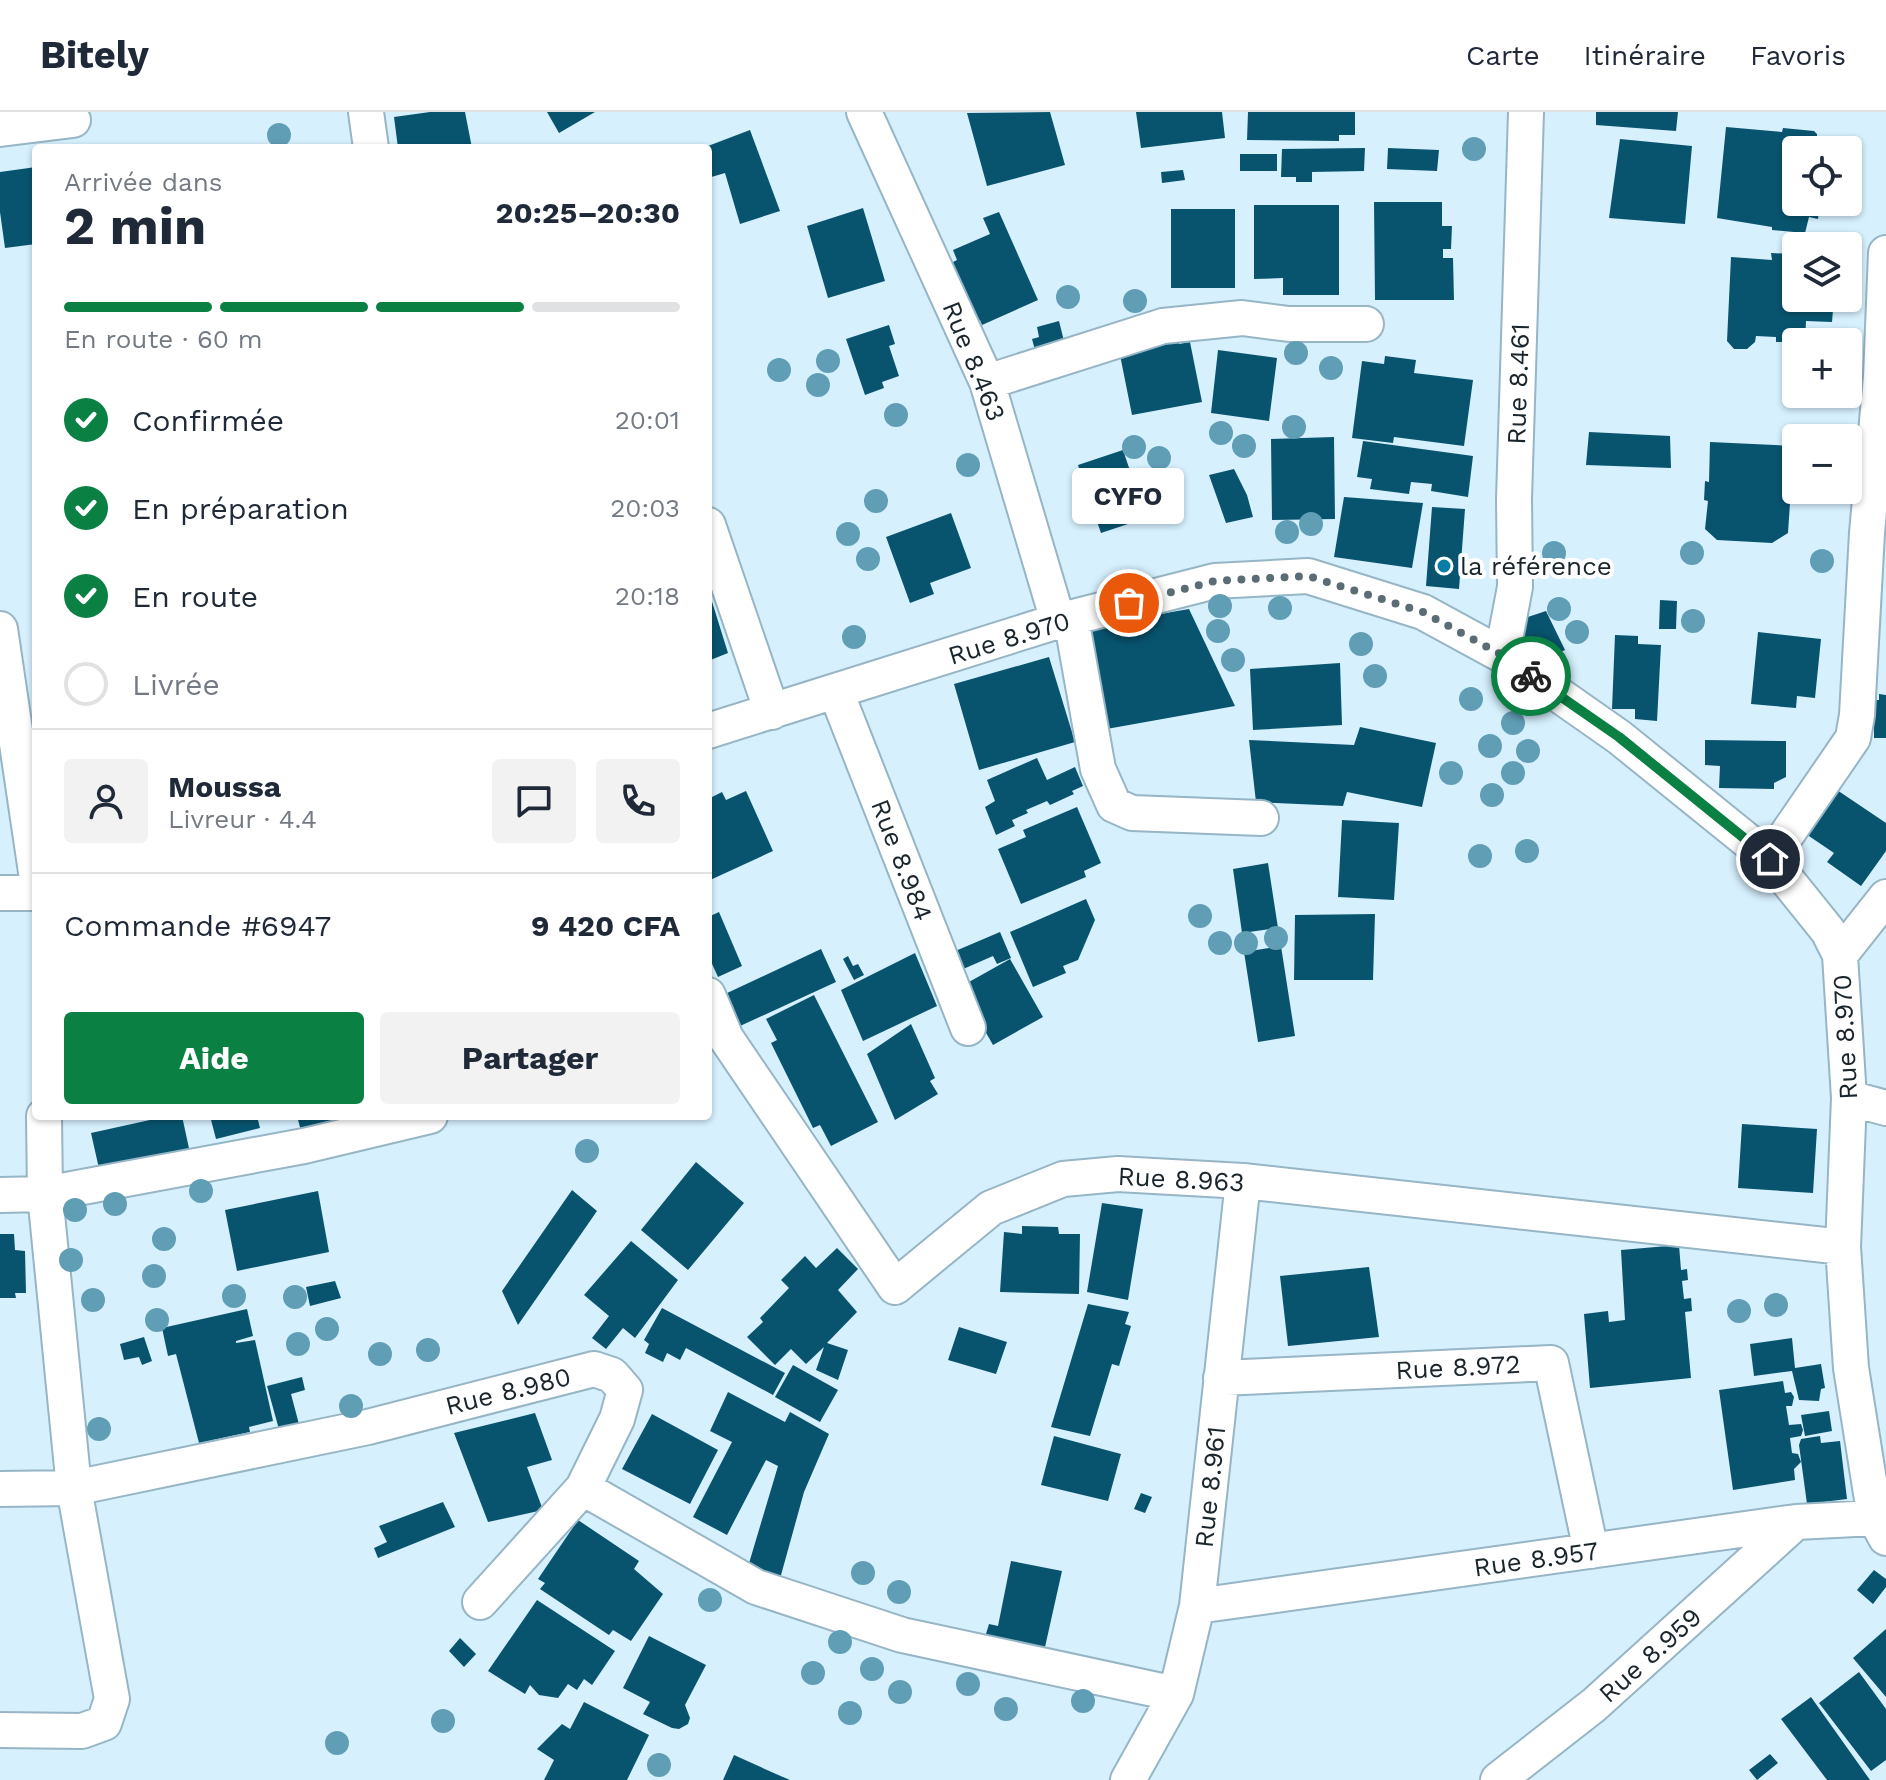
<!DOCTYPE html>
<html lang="fr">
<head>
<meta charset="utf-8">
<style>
  body { margin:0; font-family:"Work Sans",sans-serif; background:#f2f2f3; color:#1f2937; height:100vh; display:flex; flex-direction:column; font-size:30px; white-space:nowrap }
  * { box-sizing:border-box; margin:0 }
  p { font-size:26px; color:#747a83 }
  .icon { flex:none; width:44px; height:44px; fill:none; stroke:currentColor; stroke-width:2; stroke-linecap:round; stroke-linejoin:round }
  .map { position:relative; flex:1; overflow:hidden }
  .sheet { position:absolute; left:32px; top:32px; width:680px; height:976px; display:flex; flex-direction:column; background:#fff; border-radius:8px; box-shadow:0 2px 6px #0004 }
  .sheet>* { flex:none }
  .tools { position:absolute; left:1782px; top:24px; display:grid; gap:16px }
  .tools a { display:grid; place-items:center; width:80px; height:80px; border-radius:8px; background:#fff; box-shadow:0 2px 6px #0004; font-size:40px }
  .pin { position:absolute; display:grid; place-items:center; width:68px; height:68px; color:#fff; margin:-34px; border:4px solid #fff; border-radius:50%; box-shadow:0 2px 8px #0007 }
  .courier { position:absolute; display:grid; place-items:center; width:80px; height:80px; margin:-40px; border:6px solid #0b8043; border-radius:50%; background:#fff; color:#222; box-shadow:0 2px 10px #0007 }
  .bubble { position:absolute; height:56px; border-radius:8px; background:#fff; box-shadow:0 2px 6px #0004; font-size:26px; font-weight:700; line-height:56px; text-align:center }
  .summary em { font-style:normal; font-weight:700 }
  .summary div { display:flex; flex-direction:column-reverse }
  .summary { display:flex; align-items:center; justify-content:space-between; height:136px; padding:0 32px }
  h1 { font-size:52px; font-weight:700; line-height:60px }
  .bar { display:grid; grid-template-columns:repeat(4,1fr); gap:12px 8px; align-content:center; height:96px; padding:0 32px }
  .bar i { height:10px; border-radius:6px; background:#e0e1e3 }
  .bar .active { background:#0b8043 }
  .bar p { grid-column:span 4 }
  .line { display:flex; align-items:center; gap:20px; padding:0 32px; border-top:2px solid #e0e1e3 }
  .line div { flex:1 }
  .round { display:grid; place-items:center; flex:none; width:84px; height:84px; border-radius:8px; background:#f2f2f3 }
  ol { padding:0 32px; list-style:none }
  li { display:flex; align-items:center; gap:24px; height:88px }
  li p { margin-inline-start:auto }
  li .icon { padding:8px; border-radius:50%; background:#0b8043; color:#fff; stroke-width:4 }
  li:last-child { color:#747a83 }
  li i { width:44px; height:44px; border:4px solid #e0e1e3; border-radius:50% }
  .primary-button { display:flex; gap:16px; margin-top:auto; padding:16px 32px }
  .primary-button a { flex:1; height:92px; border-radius:8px; background:#0b8043; color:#fff; font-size:32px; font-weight:700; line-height:92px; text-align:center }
  .primary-button a+a { background:#f2f2f3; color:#1f2937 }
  header { display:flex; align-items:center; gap:48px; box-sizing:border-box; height:112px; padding:0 40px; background:#fff; border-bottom:2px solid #e0e1e3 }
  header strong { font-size:38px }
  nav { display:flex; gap:44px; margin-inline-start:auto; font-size:28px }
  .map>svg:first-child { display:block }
  .building { fill:#08546f }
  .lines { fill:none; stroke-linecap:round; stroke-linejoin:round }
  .street-casing { stroke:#96b5c5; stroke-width:38 }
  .street { stroke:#fff; stroke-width:34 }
  .tree { fill:#609eb5 }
  .done { stroke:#5b6c75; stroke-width:8; stroke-dasharray:0 14.4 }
  .route { stroke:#0b8043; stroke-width:10 }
  .poi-dot { fill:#077da5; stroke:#fff; stroke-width:3 }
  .labels { text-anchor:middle; stroke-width:8; stroke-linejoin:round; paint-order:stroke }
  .street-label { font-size:26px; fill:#19252b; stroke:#fff }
  .poi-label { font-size:26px; fill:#19252b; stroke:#fff; text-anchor:start }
</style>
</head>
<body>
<header>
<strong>Bitely</strong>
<nav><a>Carte</a><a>Itinéraire</a><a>Favoris</a></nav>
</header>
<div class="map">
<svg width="1886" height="1668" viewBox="0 0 1886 1668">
  <rect width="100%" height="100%" fill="#d6f0fe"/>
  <path class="building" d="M430 0H465L472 36H398L394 5Z
    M547 0H595L559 21Z
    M1050 0 1065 53 987 74 967 1Z
    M1136 0H1222L1225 26 1141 36Z
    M1248 0H1355V23H1339V29L1247 28Z
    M1596 0H1678L1676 19 1596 13Z
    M1726 15 1782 20 1783 16 1814 19 1817 22V38H1796V90H1820L1818 107 1809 105 1805 121 1772 118V115L1717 106Z
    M750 18 780 99 740 112 725 61 708 66V34Z
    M1620 27 1692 34 1685 112 1609 106Z
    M1365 36 1364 59 1312 60V70H1296V65H1281L1282 37Z
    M1388 36 1439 38 1437 59 1387 57Z
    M1240 42H1277V59H1240Z
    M36 55V132L5 136 0 100V60Z
    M1183 58 1185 68 1162 71 1161 60Z
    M1374 90H1442V114H1452L1451 137H1443V146H1453L1454 188H1375Z
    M1254 93H1339V183H1283V166L1254 167Z
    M863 96 885 169 828 186 807 114Z
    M1171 97H1235V176H1171Z
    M999 100 1038 188 982 213 980 208 971 212 945 154 957 148 953 138 990 122 983 106Z
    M1771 141 1793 142 1792 147 1796 148V186H1834L1832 210 1806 209 1805 230H1776V225L1756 224 1755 230 1747 237H1734L1727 229 1731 145 1772 148Z
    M1059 209 1064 229 1035 238 1032 227 1039 225 1037 215Z
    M889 213 895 232 889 234 899 264 882 270 884 276 865 283 846 227Z
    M1178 226 1179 232 1190 230 1202 290 1132 303 1119 238Z
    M1218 238 1277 246 1269 309 1211 301Z
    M1385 244 1416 248 1414 261 1473 268 1464 334 1394 325 1393 331 1352 326 1362 249 1384 252Z
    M1589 320 1670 324 1671 356 1586 353Z
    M1334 325 1335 407 1272 408 1271 327Z
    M1363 329 1473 344 1468 385 1431 379 1432 372 1411 370 1409 382 1370 377 1372 367 1357 365Z
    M1710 330 1793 334 1791 375H1796L1795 391H1790L1788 421 1772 431 1717 428 1705 417 1708 389 1704 388 1705 369 1709 370Z
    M1123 338 1146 406 1101 421 1094 401 1085 404 1075 376 1084 373 1078 353Z
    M1234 357 1247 383 1253 405 1226 411 1209 363Z
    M1344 385 1423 391 1412 456 1334 445Z
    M1432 395 1465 397 1459 477 1426 474Z
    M951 401 971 456 930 471 934 482 910 491 886 425Z
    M709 480 728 541 708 549V481Z
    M1660 488 1677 489 1676 517H1659Z
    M1189 497 1235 594 1101 618 1074 517Z
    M1546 499 1565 538 1541 549 1530 527 1524 529 1516 509Z
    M1758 520 1821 527 1815 586 1797 584 1796 596 1751 592Z
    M1615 523 1638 524V532L1661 533 1657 609 1635 607V597H1612Z
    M1049 545 1075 630 979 658 954 572Z
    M1340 551 1342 613 1253 618 1250 557Z
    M1879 582 1886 583V626H1874V588H1879Z
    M1360 615 1436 631 1422 695 1347 680 1343 694 1256 690 1249 628 1354 633Z
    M1705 628 1786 629V665L1774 671V677L1719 676 1720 654 1705 653Z
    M1037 646 1047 668 1075 655 1083 674 1072 679 1074 682 1050 693 1047 689 1026 698 1028 701 1012 708 1015 714 996 723 985 695 995 689 987 668Z
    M1834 676 1886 711V739L1861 774 1827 750 1834 741 1803 720Z
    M746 679 773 739 708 769V687L722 680 726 688Z
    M1077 695 1101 751 1084 759 1086 765 1021 792 998 737 1026 725 1023 718Z
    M1342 708 1399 711 1394 788 1338 785Z
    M1268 751 1278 816 1242 821 1233 757Z
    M1086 787 1095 808 1078 848 1063 854 1066 861 1033 875 1010 820Z
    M719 800 742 854 718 865 708 843V805Z
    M1375 802 1373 868H1294L1295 803Z
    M1000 820 1011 846 997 852 993 844 961 858 953 840Z
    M1281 834 1295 924 1258 930 1244 840Z
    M821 837 836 870 740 914 725 882Z
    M915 841 937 894 863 929 841 878Z
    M848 844 853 854 858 852 864 863 854 868 843 847Z
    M1010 847 1043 905 993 933 960 875Z
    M814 883 878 1010 831 1034 820 1013 813 1016 771 931 777 928 766 907Z
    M911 912 935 966 930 969 938 982 895 1008 867 942Z
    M168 1004H182L190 1041 100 1061 91 1021Z
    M210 1004H257L260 1016 216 1027Z
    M297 1004H332L334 1010 301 1019Z
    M1742 1012 1817 1017 1813 1081 1738 1076Z
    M696 1050 744 1091 688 1158 641 1118Z
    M572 1078 597 1099 518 1213 502 1179Z
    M318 1079 329 1140 237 1159 225 1098Z
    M1102 1091 1143 1097 1128 1188 1087 1180Z
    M1022 1114 1058 1115 1059 1122H1080L1079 1182 1000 1180 1004 1120 1022 1122Z
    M0 1122H14L15 1138 25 1139 26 1181H15L16 1186H0Z
    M631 1129 678 1168 635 1226 623 1216 606 1237 592 1226 609 1204 584 1183Z
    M1679 1133 1681 1158 1687 1157 1688 1168 1682 1169 1684 1187 1691 1186 1692 1199 1685 1200 1691 1266 1590 1276 1584 1202 1608 1199 1609 1210 1625 1208 1621 1138Z
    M837 1136 858 1157 838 1178 857 1200 827 1231 848 1238 838 1268 816 1258 824 1235 806 1252 791 1237 775 1253 747 1225 763 1210 760 1206 789 1176 781 1168 805 1144 816 1156Z
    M1369 1155 1379 1225 1288 1234 1280 1164Z
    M335 1169 341 1186 310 1194 306 1175Z
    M1088 1192 1129 1200 1125 1212 1131 1214 1119 1254 1112 1252 1090 1324 1051 1315Z
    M662 1196 785 1261 773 1283 686 1236 680 1248 667 1241 663 1250 645 1241 649 1232 644 1228Z
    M247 1197 253 1224 236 1229V1231L255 1228 273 1309 249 1315 250 1320 199 1331 176 1242 168 1244 162 1216Z
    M959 1215 1007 1230 996 1262 948 1248Z
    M144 1225 152 1249 142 1253 139 1245 124 1248 120 1232Z
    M1792 1226 1795 1256 1821 1252 1825 1276 1821 1277 1819 1289 1799 1288 1792 1259 1754 1264 1750 1232Z
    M793 1253 838 1278 820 1310 775 1285Z
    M302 1265 305 1278 291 1282 300 1316 280 1321 267 1274Z
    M1783 1269 1785 1281 1791 1280 1794 1285 1792 1294H1786L1789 1313 1801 1312 1803 1318 1801 1324 1790 1326 1792 1341 1798 1342 1801 1350 1794 1357 1795 1368 1733 1378 1719 1278Z
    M728 1280 785 1310 790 1300 829 1322 804 1380 778 1474 747 1458 778 1354 766 1348 727 1423 693 1405 732 1330 710 1319Z
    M1829 1299 1832 1319 1805 1324 1801 1303Z
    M535 1301 552 1348 527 1355 543 1398 488 1410 454 1321Z
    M652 1302 718 1338 690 1392 622 1357Z
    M1054 1324 1121 1342 1108 1389 1041 1373Z
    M1820 1324 1821 1331 1840 1329 1847 1387 1807 1392 1799 1333 1801 1327Z
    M1141 1381 1152 1385 1145 1401 1134 1397Z
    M443 1390 455 1415 378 1446 374 1436 387 1430 379 1414Z
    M578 1408 639 1449 634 1457 663 1482 631 1529 613 1518 609 1523 540 1477 545 1471 538 1467Z
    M1011 1449 1062 1459 1043 1544 982 1535 989 1512 998 1514Z
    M1874 1458 1886 1467V1475L1873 1492 1857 1478Z
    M537 1488 615 1539 592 1573 584 1567 577 1578 568 1572 558 1586 539 1583 530 1573 525 1582 488 1559Z
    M1886 1517V1585L1853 1546Z
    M649 1524 706 1553 685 1593 690 1606 688 1612 679 1617 672 1616 643 1602 650 1590 623 1576Z
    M460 1526 476 1542 464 1555 449 1539Z
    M1859 1560 1886 1597V1648L1871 1659 1819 1591Z
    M1811 1585 1870 1668H1827L1781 1607Z
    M584 1590 649 1623 627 1668H544L554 1648 537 1637 562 1612 570 1617Z
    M1770 1642 1778 1651 1757 1668 1749 1658Z
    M734 1643 776 1662 790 1668H723Z"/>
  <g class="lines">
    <g class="street-casing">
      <path id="street" d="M366 0 371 36
        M864 0 987 270 1058 509
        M0 17 73 8
        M987 270 1163 214 1242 206 1289 212H1366
        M708 413 772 600
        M1071 506 1098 657 1114 693 1132 701 1261 706
        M0 517 36 760
        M1502 543 1515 475 1514 387 1526 0
        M836 580 968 916
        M708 619 1058 509 1215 469 1308 464 1423 500 1502 543 1619 625 1770 747 1828 819 1840 843 1849 986 1843 1135 1851 1256 1875 1406 1886 1426
        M1770 747 1853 626 1857 603 1867 421 1881 265 1886 141
        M0 781H36
        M1840 843 1886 785
        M708 883 726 926 895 1175 991 1096 1063 1067 1118 1062 1243 1069 1843 1135
        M1849 986 1886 996
        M44 1004 45 1082 74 1376 368 1315 594 1257 612 1263 625 1278 617 1307 583 1376 756 1475 902 1523 1176 1582
        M0 1083 45 1082 304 1034 430 1004
        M1221 1266 1551 1251 1591 1439
        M0 1377 74 1376 112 1587 104 1611 82 1619 0 1618
        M480 1490 583 1376
        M1197 1494 1796 1410 1875 1406
        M1128 1668 1176 1582 1197 1494 1243 1069
        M1498 1668 1594 1593 1796 1410"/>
    </g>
    <use href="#street" class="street"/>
  </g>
  <g class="tree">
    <circle cx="279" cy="23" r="12"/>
    <circle cx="1474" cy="37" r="12"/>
    <circle cx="1068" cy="185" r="12"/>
    <circle cx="1135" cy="189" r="12"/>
    <circle cx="1296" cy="241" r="12"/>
    <circle cx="828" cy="249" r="12"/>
    <circle cx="1331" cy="256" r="12"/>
    <circle cx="779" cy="258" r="12"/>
    <circle cx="818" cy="273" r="12"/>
    <circle cx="896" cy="303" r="12"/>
    <circle cx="1294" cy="315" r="12"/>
    <circle cx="1221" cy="321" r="12"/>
    <circle cx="1244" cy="334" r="12"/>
    <circle cx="1134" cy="335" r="12"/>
    <circle cx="1159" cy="346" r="12"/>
    <circle cx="968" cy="353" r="12"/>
    <circle cx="1155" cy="378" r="12"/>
    <circle cx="876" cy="389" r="12"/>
    <circle cx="1311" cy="412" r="12"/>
    <circle cx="1287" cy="420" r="12"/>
    <circle cx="848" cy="422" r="12"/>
    <circle cx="1554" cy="441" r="12"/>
    <circle cx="1692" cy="441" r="12"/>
    <circle cx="868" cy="447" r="12"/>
    <circle cx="1822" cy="449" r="12"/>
    <circle cx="1220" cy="494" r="12"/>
    <circle cx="1280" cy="496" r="12"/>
    <circle cx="1559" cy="497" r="12"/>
    <circle cx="1693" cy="509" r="12"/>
    <circle cx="1218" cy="519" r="12"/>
    <circle cx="1577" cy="520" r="12"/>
    <circle cx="854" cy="525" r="12"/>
    <circle cx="1361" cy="532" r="12"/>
    <circle cx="1233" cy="548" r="12"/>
    <circle cx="1375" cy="564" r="12"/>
    <circle cx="1471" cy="587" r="12"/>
    <circle cx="1513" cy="611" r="12"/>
    <circle cx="1490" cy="634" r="12"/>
    <circle cx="1528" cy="639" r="12"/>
    <circle cx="1451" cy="661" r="12"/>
    <circle cx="1513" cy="661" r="12"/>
    <circle cx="1492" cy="683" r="12"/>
    <circle cx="1527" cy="739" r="12"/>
    <circle cx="1480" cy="744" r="12"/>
    <circle cx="1200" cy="804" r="12"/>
    <circle cx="1276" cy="826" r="12"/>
    <circle cx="1220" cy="831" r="12"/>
    <circle cx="1246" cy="831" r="12"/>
    <circle cx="587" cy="1039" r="12"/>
    <circle cx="201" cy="1079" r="12"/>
    <circle cx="115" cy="1092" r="12"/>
    <circle cx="75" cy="1098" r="12"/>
    <circle cx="164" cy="1127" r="12"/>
    <circle cx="71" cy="1148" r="12"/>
    <circle cx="154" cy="1164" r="12"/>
    <circle cx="234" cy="1184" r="12"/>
    <circle cx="295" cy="1185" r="12"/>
    <circle cx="93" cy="1188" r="12"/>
    <circle cx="1776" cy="1193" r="12"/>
    <circle cx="1739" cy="1199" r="12"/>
    <circle cx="157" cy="1208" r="12"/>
    <circle cx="327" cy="1217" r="12"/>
    <circle cx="298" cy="1232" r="12"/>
    <circle cx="428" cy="1238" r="12"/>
    <circle cx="380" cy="1242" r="12"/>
    <circle cx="351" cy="1294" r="12"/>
    <circle cx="99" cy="1317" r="12"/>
    <circle cx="863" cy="1461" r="12"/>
    <circle cx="899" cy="1480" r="12"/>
    <circle cx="710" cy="1488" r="12"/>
    <circle cx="840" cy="1530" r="12"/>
    <circle cx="872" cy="1557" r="12"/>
    <circle cx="813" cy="1561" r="12"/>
    <circle cx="968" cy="1572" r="12"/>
    <circle cx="900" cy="1580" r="12"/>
    <circle cx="1083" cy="1589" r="12"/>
    <circle cx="1006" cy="1597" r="12"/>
    <circle cx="850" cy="1601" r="12"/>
    <circle cx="443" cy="1609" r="12"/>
    <circle cx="337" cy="1631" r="12"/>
    <circle cx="659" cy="1653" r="12"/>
  </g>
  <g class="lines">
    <path class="done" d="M1129 491 1215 469 1308 464 1423 500 1502 543 1531 564"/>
    <path class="route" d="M1531 564 1619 625 1770 747"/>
  </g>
  <circle class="poi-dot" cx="1444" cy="454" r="8"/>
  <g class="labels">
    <g class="street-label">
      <text transform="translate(974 249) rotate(68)" y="9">Rue 8.463</text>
      <text transform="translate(1518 272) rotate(-88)" y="9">Rue 8.461</text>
      <text transform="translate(1009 526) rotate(-17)" y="9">Rue 8.970</text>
      <text transform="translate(902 748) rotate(69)" y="9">Rue 8.984</text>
      <text transform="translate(1845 925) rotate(-93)" y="9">Rue 8.970</text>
      <text transform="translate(1181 1067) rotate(3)" y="9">Rue 8.963</text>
      <text transform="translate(1458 1255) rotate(-3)" y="9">Rue 8.972</text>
      <text transform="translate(508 1279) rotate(-14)" y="9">Rue 8.980</text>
      <text transform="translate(1210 1375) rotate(-84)" y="9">Rue 8.961</text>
      <text transform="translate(1536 1447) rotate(-8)" y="9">Rue 8.957</text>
      <text transform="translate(1650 1543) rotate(-42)" y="9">Rue 8.959</text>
    </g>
    <g class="poi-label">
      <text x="1460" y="463">la référence</text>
    </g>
  </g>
</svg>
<div class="tools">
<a><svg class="icon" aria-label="locate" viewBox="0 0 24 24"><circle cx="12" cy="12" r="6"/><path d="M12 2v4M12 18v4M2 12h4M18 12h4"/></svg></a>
<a><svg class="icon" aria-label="layers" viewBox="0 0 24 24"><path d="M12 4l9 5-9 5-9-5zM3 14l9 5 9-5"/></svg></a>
<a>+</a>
<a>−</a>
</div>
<div class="pin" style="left:1129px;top:491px;background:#ea580c"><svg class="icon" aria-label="bag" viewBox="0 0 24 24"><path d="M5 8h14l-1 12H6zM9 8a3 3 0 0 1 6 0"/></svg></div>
<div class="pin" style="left:1770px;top:747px;background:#1f2937"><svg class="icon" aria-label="home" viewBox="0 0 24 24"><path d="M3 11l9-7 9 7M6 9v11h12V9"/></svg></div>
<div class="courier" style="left:1531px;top:564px"><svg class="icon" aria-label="bike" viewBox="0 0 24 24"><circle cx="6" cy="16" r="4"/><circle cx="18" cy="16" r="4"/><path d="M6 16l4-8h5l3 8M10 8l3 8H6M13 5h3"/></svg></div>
<div class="bubble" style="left:1072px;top:356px;width:112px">CYFO</div>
<section class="sheet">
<div class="summary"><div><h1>2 min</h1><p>Arrivée dans</p></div><em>20:25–20:30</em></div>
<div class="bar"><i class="active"></i><i class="active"></i><i class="active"></i><i></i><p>En route · 60 m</p></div>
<ol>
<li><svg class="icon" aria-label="check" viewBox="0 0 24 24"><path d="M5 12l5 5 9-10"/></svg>Confirmée<p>20:01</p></li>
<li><svg class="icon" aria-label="check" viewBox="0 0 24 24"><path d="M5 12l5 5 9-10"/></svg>En préparation<p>20:03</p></li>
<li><svg class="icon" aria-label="check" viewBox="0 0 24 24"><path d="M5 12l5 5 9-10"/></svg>En route<p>20:18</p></li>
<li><i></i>Livrée</li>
</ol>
<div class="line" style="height:144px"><a class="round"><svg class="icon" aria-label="person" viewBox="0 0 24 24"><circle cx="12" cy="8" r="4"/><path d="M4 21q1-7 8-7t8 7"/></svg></a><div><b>Moussa</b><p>Livreur · 4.4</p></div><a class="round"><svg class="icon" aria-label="chat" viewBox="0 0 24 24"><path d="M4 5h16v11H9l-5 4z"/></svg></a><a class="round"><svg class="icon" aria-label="phone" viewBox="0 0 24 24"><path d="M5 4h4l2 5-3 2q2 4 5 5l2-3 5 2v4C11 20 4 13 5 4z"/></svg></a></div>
<div class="line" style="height:104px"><div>Commande #6947</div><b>9 420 CFA</b></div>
<div class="primary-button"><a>Aide</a><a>Partager</a></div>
</section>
</div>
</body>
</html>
